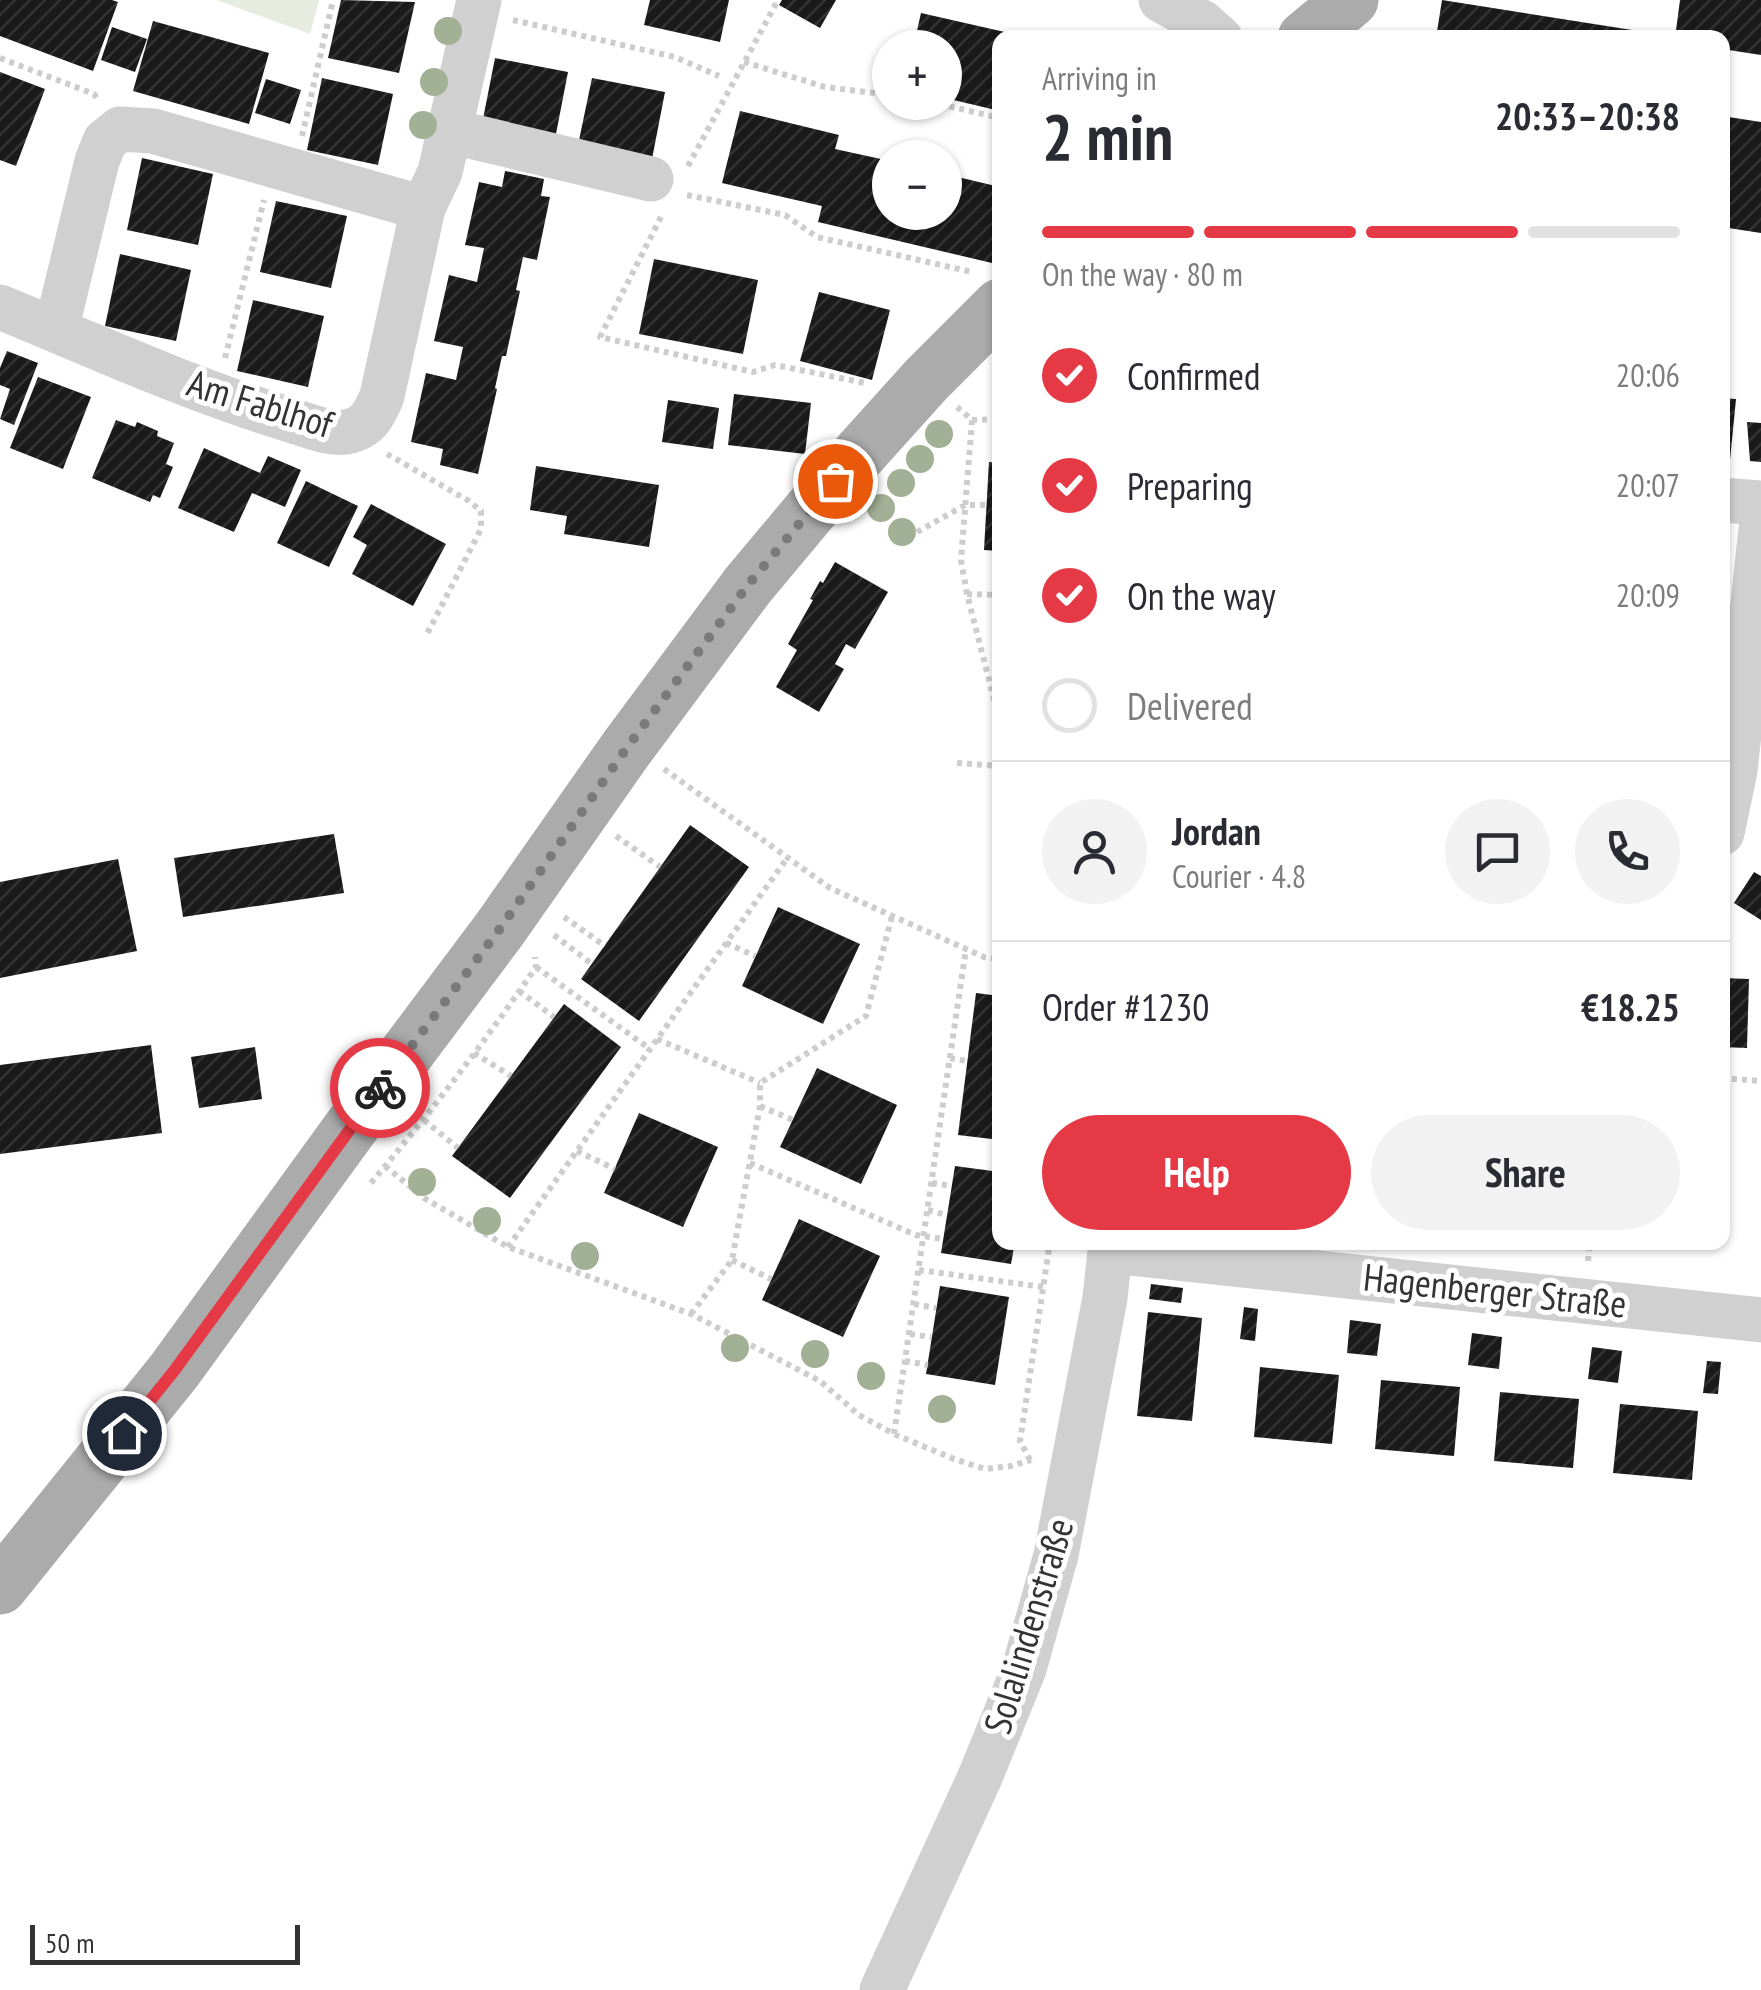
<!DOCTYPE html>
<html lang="en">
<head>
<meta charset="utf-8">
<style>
  body { margin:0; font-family:"PT Sans Narrow",sans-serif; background:#f2f2f3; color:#2b2b33; height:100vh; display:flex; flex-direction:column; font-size:38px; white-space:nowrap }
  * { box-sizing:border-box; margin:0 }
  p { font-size:32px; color:#7c7c81 }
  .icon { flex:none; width:55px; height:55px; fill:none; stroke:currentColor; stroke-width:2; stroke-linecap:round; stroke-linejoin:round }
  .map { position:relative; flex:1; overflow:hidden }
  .panel { position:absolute; left:992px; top:30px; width:738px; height:1220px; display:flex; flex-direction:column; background:#fff; border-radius:20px; box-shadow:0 2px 8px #0004 }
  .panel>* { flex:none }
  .tools { position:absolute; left:872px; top:30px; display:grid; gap:20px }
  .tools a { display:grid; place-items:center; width:90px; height:90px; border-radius:50%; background:#fff; box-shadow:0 2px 8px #0004; font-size:50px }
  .scale { position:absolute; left:30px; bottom:25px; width:270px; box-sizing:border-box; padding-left:10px; border:5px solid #333; border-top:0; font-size:28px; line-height:35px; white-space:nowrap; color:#333; -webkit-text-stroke:8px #fff; paint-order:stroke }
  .pin { position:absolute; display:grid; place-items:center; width:85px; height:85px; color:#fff; margin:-42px; border:5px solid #fff; border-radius:50%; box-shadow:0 2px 10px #0007 }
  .courier { position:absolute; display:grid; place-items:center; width:100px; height:100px; margin:-50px; border:8px solid #e63946; border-radius:50%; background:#fff; color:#222; box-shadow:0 2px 12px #0007 }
  .overview em { font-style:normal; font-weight:600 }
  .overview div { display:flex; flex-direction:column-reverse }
  .overview { display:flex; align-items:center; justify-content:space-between; height:170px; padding:0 50px }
  h1 { font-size:65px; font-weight:600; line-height:75px }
  .bar { display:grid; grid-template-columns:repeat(4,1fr); gap:15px 10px; align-content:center; height:120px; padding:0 50px }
  .bar i { height:12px; border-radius:8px; background:#e1e1e2 }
  .bar .current { background:#e63946 }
  .bar p { grid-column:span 4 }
  .line { display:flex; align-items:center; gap:25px; padding:0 50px; border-top:2px solid #e1e1e2 }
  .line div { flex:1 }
  .round { display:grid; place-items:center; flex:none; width:105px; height:105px; border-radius:52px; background:#f2f2f3 }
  ol { padding:0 50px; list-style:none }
  li { display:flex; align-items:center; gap:30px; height:110px }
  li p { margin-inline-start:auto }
  li .icon { padding:10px; border-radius:50%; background:#e63946; color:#fff; stroke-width:4 }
  li:last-child { color:#7c7c81 }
  li i { width:55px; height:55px; border:5px solid #e1e1e2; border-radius:50% }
  .action { display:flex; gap:20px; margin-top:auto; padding:20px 50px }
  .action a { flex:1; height:115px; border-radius:60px; background:#e63946; color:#fff; font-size:40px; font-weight:600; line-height:115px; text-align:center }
  .action a+a { background:#f2f2f3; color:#2b2b33 }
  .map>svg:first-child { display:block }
  .park { fill:#e6ecdf }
  .building { fill:url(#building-hatch) }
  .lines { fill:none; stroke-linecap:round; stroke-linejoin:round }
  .path { stroke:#cdcdcd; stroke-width:6; stroke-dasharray:5 5; stroke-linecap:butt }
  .minor { stroke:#d0d0d0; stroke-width:45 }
  .major { stroke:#ababab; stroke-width:55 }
  .tree { fill:#a2b095 }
  .done { stroke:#7a7a7a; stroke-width:10; stroke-dasharray:0 18 }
  .route { stroke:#e63946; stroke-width:12 }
  .labels { text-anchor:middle; stroke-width:10; stroke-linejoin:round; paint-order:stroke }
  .street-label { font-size:38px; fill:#333; stroke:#fff }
</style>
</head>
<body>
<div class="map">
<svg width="1761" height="1990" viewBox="0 0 1761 1990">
  <defs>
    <pattern id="building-hatch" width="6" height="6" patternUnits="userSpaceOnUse" patternTransform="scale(2.5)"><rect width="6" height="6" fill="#1a1a1a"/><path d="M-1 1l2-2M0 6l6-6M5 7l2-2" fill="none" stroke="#333"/></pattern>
  </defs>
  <rect width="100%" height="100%" fill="#fff"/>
  <path class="park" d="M216 0H319L310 34Z"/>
  <path class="building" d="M0 0H112L118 2 93 71 0 36Z
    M341 0 415 2 399 73 328 58Z
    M650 0H729L720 42 644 25Z
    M782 0H836L820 28 779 5Z
    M1442 0 1632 30 1631 38H1436Z
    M1680 0H1761V55L1722 49V38H1675Z
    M921 13 1022 36 1000 38V111L945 98V48H913Z
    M153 21 269 53 249 124 133 91Z
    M112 27 147 39 135 72 101 60Z
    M495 58 568 72 555 139 482 124Z
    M0 72 45 89 16 166 0 160Z
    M322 78 393 94 378 165 307 150Z
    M592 78 665 92 652 159 578 145Z
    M266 79 301 90 290 124 255 113Z
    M740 111 839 135 835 149 890 161V212H945V174L1000 187V228L992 263 818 222 822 206 722 183Z
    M1722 116 1761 122V233L1722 227Z
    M142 158 213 174 198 245 127 230Z
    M505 171 544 179 541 196 550 197 537 260 523 257 516 290 520 291 506 356H502L495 388 497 389 478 474 440 465 443 449 411 442 426 373 456 380 463 347 434 341 449 275 477 282 484 248 465 245 479 182 502 187Z
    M276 201 347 216 331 288 260 272Z
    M120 254 191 270 176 341 105 326Z
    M654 259 758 280 743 354 639 334Z
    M819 292 890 310 872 380 800 361Z
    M253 300 324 316 308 387 237 371Z
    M7 351 38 363 14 425 0 419 10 389 0 385V368Z
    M38 377 91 397 63 469 10 448Z
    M734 394 811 403 805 454 728 445Z
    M1722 398 1736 399 1730 460H1722Z
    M668 400 719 408 713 449 662 442Z
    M116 420 135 427 137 422 158 431 157 436 174 443 166 464 173 467 160 498 153 495 150 502 92 478Z
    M1747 422 1761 423V462L1750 461Z
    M204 448 260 473 268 456 301 470 285 507 252 493 234 532 178 508Z
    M989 462 1000 463V551L984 550Z
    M536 466 659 485 649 547 564 534 567 516 530 510Z
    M306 481 358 506 329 567 277 543Z
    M371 504 446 544 413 606 352 574 367 545 353 537Z
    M835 562 888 592 855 649 846 644 835 664 844 669 819 712 776 687 797 650 788 644 813 600 810 599 820 581 823 583Z
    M690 825 749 867 639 1021 581 979Z
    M334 834 344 893 183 917 174 858Z
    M118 859 137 951 0 978V882Z
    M1754 872 1761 876V920L1734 903Z
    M778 907 860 944 823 1024 742 986Z
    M1722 978 1749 979 1747 1048 1722 1047Z
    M976 993 1000 996V1140L958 1135Z
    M564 1004 621 1047 510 1198 452 1156Z
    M151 1045 162 1133 0 1154V1065Z
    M255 1047 262 1099 199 1108 191 1057Z
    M817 1068 897 1105 861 1184 780 1147Z
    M639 1113 718 1147 683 1227 604 1193Z
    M955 1166 1000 1172V1242H1015L1011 1264 941 1253Z
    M799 1219 880 1256 843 1337 762 1300Z
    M1151 1284 1183 1288 1181 1303 1149 1299Z
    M940 1286 1009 1297 995 1385 926 1374Z
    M1244 1307 1258 1309 1255 1341 1240 1339Z
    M1148 1312 1202 1318 1192 1421 1137 1416Z
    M1350 1320 1381 1324 1377 1356 1347 1353Z
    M1472 1333 1502 1337 1499 1369 1468 1365Z
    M1592 1347 1622 1351 1618 1383 1588 1379Z
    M1707 1361 1721 1362 1718 1394 1703 1393Z
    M1260 1367 1339 1375 1332 1444 1254 1437Z
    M1381 1380 1460 1387 1454 1456 1375 1449Z
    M1500 1392 1579 1399 1573 1468 1494 1461Z
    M1620 1404 1698 1411 1692 1480 1613 1473Z"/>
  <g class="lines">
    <path class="path" d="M513 20 675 57 719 76
      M0 58 94 94 98 100
      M744 62 825 87 890 95
      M930 102 1000 118
      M302 136 333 0
      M688 166 778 0
      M687 195 785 215 817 237 972 272
      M661 217 600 337 753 372 775 365 865 383
      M225 358 264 200
      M957 407 972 420 961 560 967 594 1000 723
      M972 420 1000 419
      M387 454 469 501 481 511V529L426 636
      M917 532 965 505H986
      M967 594 999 595
      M957 763 1000 766
      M664 769 830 888 984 957 1000 959
      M616 836 660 867
      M564 917 605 946
      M554 935 592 964
      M726 943 755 956
      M536 967 650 1049
      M519 991 554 1017
      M657 1039 760 1083
      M474 1053 511 1076
      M950 1058 967 1061
      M1722 1078 1761 1081
      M760 1106 793 1120
      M424 1120 458 1148
      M577 1151 615 1169
      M750 1163 916 1235 943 1239
      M385 1166 424 1198 508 1247 691 1314 820 1381 859 1415 894 1434 954 1459 985 1469 1011 1466 1031 1460
      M371 1183C429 1114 485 1042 536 967L535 957
      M932 1183 951 1186
      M928 1210 947 1215
      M508 1247 788 857
      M732 1260 771 1279
      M1588 1261 1590 1242
      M919 1270 1043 1287
      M914 1304 936 1308
      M691 1314 732 1260 760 1106V1083L866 1016 892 916
      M910 1334 931 1337
      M905 1361 928 1365
      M894 1434 966 949
      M1030 1460 1020 1441 1050 1242"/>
    <path class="minor" d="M1161 0 1203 23 1220 38
      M449 131 651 179
      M0 307C95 346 189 389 287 419 305 424 328 435 346 432 368 428 374 415 382 396L423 208 440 172 479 0
      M56 330 97 161 105 141 120 129 153 131 423 208
      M1722 500 1761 503
      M1722 833 1735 771 1761 529
      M1110 1251 1761 1320
      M882 1990 980 1777 1024 1669 1056 1555 1105 1298 1111 1242"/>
    <path class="major" d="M1305 38 1351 0
      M0 1587 174 1371 349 1130 499 930 626 749 748 585 835 481 926 380 1000 306"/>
  </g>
  <g class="tree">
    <circle cx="448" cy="31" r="14"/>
    <circle cx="434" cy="82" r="14"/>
    <circle cx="423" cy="125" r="14"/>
    <circle cx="939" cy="434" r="14"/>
    <circle cx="920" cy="459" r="14"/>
    <circle cx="901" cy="483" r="14"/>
    <circle cx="881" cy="508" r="14"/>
    <circle cx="902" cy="532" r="14"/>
    <circle cx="422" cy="1182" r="14"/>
    <circle cx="487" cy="1221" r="14"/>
    <circle cx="585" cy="1256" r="14"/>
    <circle cx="735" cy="1348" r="14"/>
    <circle cx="815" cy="1354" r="14"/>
    <circle cx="871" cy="1376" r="14"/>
    <circle cx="942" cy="1409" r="14"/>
  </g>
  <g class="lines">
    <path class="done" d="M380 1088 499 930 626 749 748 585 835 481"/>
    <path class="route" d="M124 1433 174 1371 380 1088"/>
  </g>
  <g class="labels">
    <g class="street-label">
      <text transform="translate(260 404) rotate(17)" y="13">Am Fablhof</text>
      <text transform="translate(1495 1291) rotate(6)" y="13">Hagenberger Straße</text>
      <text transform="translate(1029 1626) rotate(-73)" y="13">Solalindenstraße</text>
    </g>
  </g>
</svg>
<div class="tools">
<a>+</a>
<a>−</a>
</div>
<div class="scale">50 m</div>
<div class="pin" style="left:835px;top:481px;background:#ea580c"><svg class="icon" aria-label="bag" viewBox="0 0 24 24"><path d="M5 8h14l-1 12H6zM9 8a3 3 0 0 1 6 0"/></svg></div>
<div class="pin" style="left:124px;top:1433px;background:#1f2937"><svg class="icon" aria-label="home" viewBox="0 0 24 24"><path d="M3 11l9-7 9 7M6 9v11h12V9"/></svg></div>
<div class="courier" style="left:380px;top:1088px"><svg class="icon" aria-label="bike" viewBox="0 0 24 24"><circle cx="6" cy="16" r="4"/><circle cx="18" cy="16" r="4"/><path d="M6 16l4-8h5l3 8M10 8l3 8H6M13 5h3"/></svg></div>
<section class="panel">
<div class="overview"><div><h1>2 min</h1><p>Arriving in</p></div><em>20:33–20:38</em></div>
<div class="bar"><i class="current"></i><i class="current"></i><i class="current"></i><i></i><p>On the way · 80 m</p></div>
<ol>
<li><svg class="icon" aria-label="check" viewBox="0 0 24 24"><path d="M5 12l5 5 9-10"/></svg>Confirmed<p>20:06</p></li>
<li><svg class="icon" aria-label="check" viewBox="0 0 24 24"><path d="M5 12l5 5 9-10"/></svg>Preparing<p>20:07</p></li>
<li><svg class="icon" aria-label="check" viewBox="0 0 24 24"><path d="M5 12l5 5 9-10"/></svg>On the way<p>20:09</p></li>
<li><i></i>Delivered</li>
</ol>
<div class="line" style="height:180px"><a class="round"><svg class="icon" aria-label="person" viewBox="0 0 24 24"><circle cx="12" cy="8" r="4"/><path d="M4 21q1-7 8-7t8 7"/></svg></a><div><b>Jordan</b><p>Courier · 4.8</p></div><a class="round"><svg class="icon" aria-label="chat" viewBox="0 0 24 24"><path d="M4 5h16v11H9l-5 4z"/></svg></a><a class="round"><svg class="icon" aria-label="phone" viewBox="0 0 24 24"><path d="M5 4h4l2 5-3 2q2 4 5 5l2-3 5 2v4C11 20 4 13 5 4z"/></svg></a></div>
<div class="line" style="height:130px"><div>Order #1230</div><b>€18.25</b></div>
<div class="action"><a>Help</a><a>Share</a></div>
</section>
</div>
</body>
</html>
